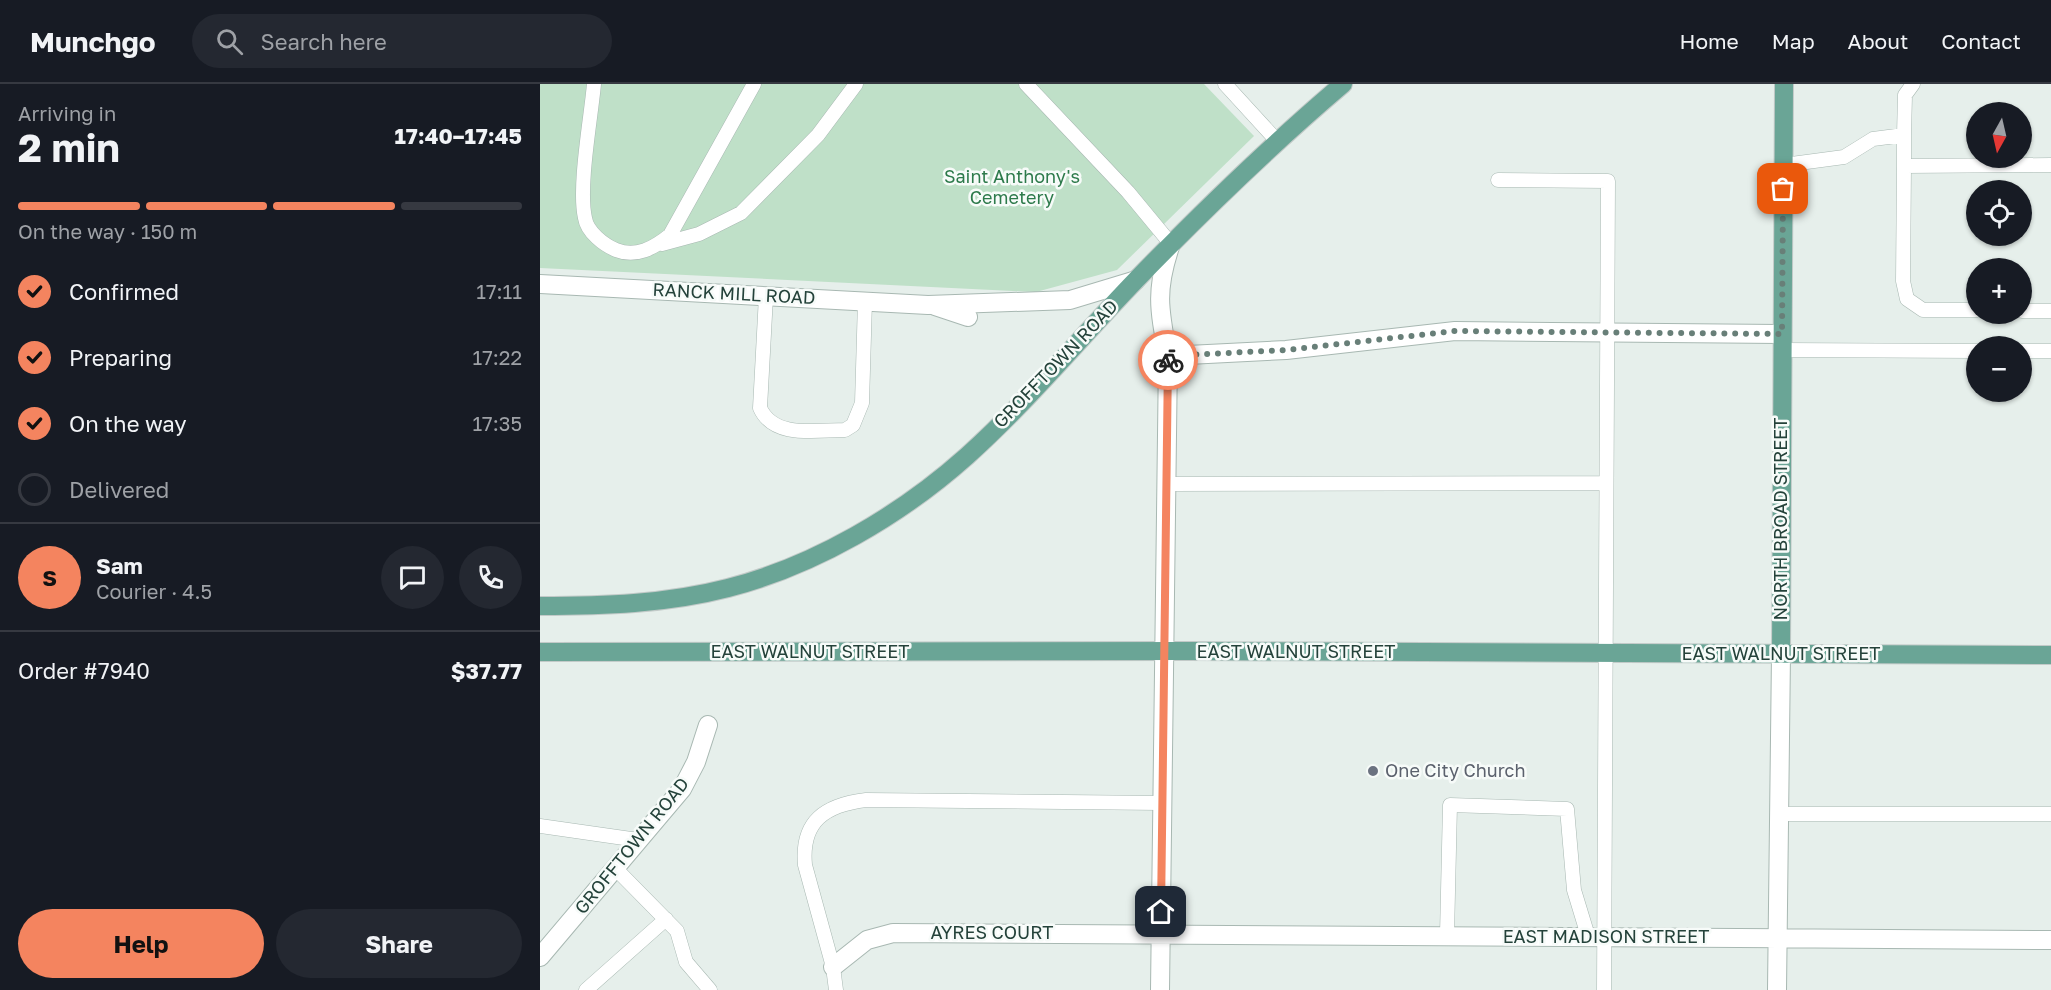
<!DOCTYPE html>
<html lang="en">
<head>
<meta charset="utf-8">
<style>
  body { margin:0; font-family:"Golos Text",sans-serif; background:#242831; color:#f1f3f6; height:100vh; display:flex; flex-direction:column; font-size:22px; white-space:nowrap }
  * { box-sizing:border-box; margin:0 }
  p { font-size:20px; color:#9ea1a6 }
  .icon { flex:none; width:33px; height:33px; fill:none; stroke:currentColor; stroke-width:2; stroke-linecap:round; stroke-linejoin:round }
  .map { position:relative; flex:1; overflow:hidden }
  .panel { display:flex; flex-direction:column; background:#171b24; width:540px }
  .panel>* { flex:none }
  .needle { width:39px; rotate:188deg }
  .controls { position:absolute; left:1426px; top:18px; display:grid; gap:12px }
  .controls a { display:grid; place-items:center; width:66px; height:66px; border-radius:50%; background:#171b24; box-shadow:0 2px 4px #0004; font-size:30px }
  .pin { position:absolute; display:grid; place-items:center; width:51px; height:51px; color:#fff; margin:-26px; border-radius:12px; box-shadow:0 3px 9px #0006 }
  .courier { position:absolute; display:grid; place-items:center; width:60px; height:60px; margin:-30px; border:4px solid #f4845f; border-radius:50%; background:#fff; color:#222; box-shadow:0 2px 8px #0007 }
  .summary em { font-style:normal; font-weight:700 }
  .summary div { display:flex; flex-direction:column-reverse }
  .summary { display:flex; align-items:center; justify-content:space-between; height:102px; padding:0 18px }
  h1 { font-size:39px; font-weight:700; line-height:45px }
  .bar { display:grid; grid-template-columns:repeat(4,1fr); gap:9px 6px; align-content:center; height:72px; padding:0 18px }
  .bar i { height:8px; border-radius:4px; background:#363941 }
  .bar .active { background:#f4845f }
  .bar p { grid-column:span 4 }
  .line { display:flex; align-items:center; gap:15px; padding:0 18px; border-top:2px solid #363941 }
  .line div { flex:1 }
  .round { display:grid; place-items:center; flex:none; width:63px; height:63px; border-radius:32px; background:#242831 }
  ol { padding:0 18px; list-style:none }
  li { display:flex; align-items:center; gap:18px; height:66px }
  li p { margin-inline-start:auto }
  li .icon { padding:6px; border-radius:50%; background:#f4845f; color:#111; stroke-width:4 }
  li:last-child { color:#9ea1a6 }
  li i { width:33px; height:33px; border:3px solid #363941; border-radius:50% }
  .primary-button { display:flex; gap:12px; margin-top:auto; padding:12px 18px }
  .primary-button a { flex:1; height:69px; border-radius:36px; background:#f4845f; color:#111; font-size:24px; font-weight:700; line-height:69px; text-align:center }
  .primary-button a+a { background:#242831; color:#f1f3f6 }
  header { display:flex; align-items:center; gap:36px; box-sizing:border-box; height:84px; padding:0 30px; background:#171b24; border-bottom:2px solid #363941 }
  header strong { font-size:28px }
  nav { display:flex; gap:33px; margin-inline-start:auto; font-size:21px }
  .search { width:420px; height:54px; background:#242831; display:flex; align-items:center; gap:15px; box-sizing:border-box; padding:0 21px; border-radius:33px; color:#9ea1a6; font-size:22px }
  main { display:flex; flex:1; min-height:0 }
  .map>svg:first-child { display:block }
  .green { fill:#bfe0c8 }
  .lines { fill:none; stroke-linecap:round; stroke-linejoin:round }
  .service-casing { stroke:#a8b8b2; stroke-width:15 }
  .minor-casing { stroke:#a8b8b2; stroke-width:20 }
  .tertiary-casing { stroke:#a8b8b2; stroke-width:20 }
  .primary-casing { stroke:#c2cac8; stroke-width:20 }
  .service { stroke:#fff; stroke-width:14 }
  .minor { stroke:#fff; stroke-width:18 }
  .tertiary { stroke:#fff; stroke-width:18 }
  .primary { stroke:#6aa596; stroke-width:18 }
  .done { stroke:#687f78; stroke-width:6; stroke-dasharray:0 10.8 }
  .route { stroke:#f4845f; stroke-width:8 }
  .worship-dot { fill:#6b7280; stroke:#f7fbf9; stroke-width:2 }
  .labels { text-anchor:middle; stroke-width:5; stroke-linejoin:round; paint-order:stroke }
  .park-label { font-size:18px; fill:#2d7a4b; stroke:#f7fbf9 }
  .street-label { font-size:18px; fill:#24423a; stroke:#f7fbf9 }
  .worship-label { font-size:18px; fill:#5b616d; stroke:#f7fbf9; text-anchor:start }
</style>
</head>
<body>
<header>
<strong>Munchgo</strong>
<div class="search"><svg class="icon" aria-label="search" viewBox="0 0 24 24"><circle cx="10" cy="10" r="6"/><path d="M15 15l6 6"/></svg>Search here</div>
<nav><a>Home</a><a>Map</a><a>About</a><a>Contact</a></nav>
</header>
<main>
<section class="panel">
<div class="summary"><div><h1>2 min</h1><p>Arriving in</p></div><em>17:40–17:45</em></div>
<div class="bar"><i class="active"></i><i class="active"></i><i class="active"></i><i></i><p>On the way · 150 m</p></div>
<ol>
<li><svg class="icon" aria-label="check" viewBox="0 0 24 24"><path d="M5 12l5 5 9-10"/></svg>Confirmed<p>17:11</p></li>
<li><svg class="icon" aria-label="check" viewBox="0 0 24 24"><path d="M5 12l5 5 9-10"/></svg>Preparing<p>17:22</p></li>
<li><svg class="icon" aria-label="check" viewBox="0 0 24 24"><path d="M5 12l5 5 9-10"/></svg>On the way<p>17:35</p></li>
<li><i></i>Delivered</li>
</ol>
<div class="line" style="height:108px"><b class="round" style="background:#f4845f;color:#111">S</b><div><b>Sam</b><p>Courier · 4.5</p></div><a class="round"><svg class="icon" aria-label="chat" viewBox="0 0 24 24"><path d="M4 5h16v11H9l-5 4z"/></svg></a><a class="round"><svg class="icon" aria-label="phone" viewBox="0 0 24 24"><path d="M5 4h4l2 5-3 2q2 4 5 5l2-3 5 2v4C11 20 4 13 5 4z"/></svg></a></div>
<div class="line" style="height:78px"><div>Order #7940</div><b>$37.77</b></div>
<div class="primary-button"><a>Help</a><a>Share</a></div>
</section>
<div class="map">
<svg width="1511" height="906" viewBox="0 0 1511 906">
  <rect width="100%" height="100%" fill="#e6efeb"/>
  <path class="green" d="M0 0H664L714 52 577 186 496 208 0 184Z"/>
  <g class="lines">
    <g class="service-casing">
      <path id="service" d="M54 0C51 34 38 103 45 134 47 148 64 161 76 166 96 174 114 164 130 151L214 0
        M486 0 588 108 631 160
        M685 0 738 58
        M1364 51 1365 11 1373 0
        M1244 81 1304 73 1333 55 1364 51V82L1511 81
        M1364 82 1363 197 1367 215 1383 226H1437
        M958 96 1068 97 1064 906
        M122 160 159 150 201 129 278 51 316 0
        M226 212 220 324C234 355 276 346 305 346L313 341 322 319 325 217
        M1482 227H1511
        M1242 266 1437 267
        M1482 267H1511
        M628 400 1066 399
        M1239 730H1511
        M0 742 98 756
        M75 784 137 847 146 878 170 906
        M907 851 910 721 1027 725 1034 806 1048 852
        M46 906 126 835
        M296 906 293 883 265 781C261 737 285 721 326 716L621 719"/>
    </g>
    <g class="minor-casing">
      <path id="minor" d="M395 222 428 233
        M628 272 746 266 915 247 1242 250
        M0 873 142 705 156 678 168 641
        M293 883 327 856 353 849 1511 856
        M620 906 628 272C619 225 615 206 631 160
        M1237 906 1241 570"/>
    </g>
    <g class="tertiary-casing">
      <path id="tertiary" d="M0 200 388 221 530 216 596 196"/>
    </g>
    <g class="primary-casing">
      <path id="primary" d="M0 522C63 522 126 520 188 504 274 482 361 431 427 372 487 318 540 254 596 196 662 128 731 61 803 0
        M0 568 650 567 1511 571
        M1241 570 1244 0"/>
    </g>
    <use href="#service" class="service"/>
    <use href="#minor" class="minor"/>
    <use href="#tertiary" class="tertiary"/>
    <use href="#primary" class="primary"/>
  </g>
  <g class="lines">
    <path class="done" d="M628 276V272L746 266 915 247 1242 250 1243 105"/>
    <path class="route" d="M621 828 628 276"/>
  </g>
  <circle class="worship-dot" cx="833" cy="687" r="6"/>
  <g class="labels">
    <g class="park-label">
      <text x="472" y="99">Saint Anthony's<tspan x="472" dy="21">Cemetery</tspan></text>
    </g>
    <g class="street-label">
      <text transform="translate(194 210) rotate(3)" y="6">RANCK MILL ROAD</text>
      <text transform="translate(516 280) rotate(-46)" y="6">GROFFTOWN ROAD</text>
      <text transform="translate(1241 435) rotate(-90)" y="6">NORTH BROAD STREET</text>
      <text x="270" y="574">EAST WALNUT STREET</text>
      <text x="756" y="574">EAST WALNUT STREET</text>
      <text x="1241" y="576">EAST WALNUT STREET</text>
      <text transform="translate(92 762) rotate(-51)" y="6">GROFFTOWN ROAD</text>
      <text x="452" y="855">AYRES COURT</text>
      <text x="1066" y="859">EAST MADISON STREET</text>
    </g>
    <g class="worship-label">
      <text x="845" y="693">One City Church</text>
    </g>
  </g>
</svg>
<div class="controls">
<a><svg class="needle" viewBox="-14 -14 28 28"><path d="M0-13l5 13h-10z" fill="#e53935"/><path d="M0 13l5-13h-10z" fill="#9ea1a6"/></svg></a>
<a><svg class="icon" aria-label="locate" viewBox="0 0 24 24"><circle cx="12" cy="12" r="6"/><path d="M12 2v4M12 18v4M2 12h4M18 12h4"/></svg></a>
<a>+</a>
<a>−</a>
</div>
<div class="pin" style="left:1243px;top:105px;background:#ea580c"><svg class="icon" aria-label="bag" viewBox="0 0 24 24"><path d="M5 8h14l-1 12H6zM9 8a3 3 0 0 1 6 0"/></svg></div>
<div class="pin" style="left:621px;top:828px;background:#1f2937"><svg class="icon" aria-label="home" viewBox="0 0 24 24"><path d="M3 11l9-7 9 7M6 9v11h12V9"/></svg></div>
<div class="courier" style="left:628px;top:276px"><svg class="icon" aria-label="bike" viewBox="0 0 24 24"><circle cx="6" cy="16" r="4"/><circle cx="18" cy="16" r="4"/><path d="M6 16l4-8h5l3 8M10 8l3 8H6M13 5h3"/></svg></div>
</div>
</main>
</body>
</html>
